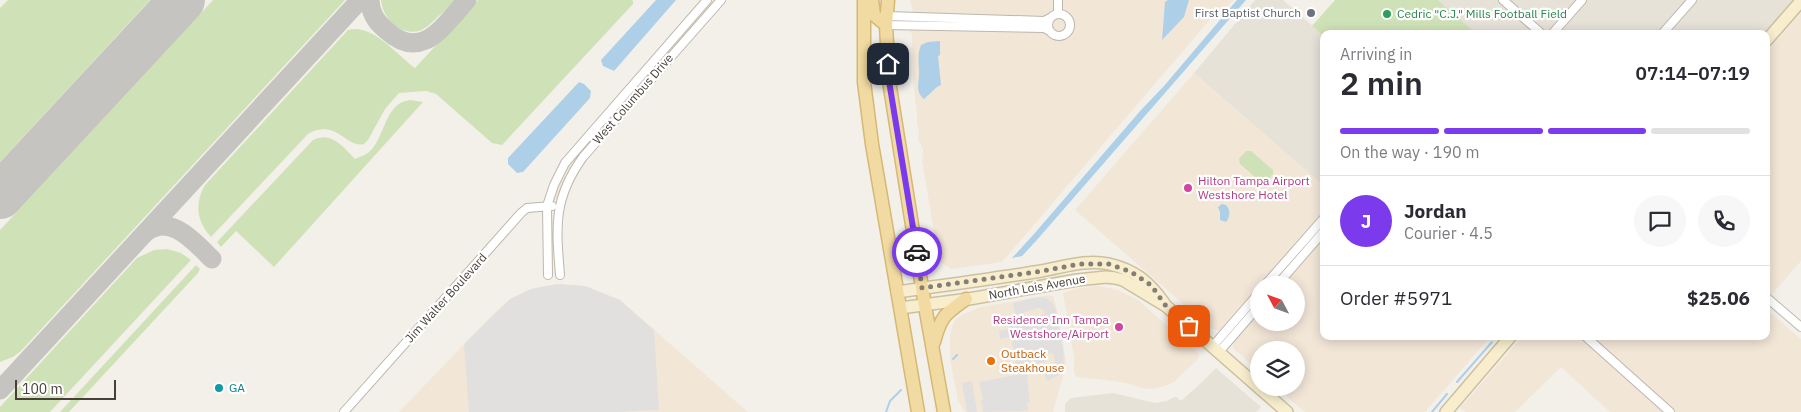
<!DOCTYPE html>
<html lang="en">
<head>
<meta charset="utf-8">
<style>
  body { margin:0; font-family:"IBM Plex Sans",sans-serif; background:#f7f7f7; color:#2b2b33; height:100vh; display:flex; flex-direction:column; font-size:19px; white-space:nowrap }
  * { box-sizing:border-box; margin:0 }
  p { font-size:16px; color:#7c7c81 }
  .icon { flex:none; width:28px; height:28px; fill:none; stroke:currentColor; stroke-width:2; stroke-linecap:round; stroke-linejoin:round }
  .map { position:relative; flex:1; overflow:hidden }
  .side { position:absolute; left:1320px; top:30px; width:450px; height:310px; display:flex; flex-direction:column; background:#fff; border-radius:10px; box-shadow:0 2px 12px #0003 }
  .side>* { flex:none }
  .needle { width:32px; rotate:311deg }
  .buttons { position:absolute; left:1250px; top:276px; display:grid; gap:10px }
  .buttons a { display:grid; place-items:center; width:55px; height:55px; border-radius:50%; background:#fff; box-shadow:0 2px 12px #0003; font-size:25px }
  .scale { position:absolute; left:15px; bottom:12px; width:101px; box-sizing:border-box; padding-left:5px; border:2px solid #464039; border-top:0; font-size:14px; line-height:18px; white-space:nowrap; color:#464039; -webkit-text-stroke:4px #fff; paint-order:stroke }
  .pin { position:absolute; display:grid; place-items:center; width:42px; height:42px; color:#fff; margin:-21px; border-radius:10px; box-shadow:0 2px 8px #0006 }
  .courier { position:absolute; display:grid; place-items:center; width:50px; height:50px; margin:-25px; border:4px solid #7c3aed; border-radius:50%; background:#fff; color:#222; box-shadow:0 1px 6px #0007 }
  .overview em { font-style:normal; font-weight:600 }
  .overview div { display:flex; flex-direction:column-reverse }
  .overview { display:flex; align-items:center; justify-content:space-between; height:85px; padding:0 20px }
  h1 { font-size:32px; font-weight:600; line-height:38px }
  .bar { display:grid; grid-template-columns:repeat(4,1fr); gap:8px 5px; align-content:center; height:60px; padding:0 20px }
  .bar i { height:6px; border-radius:4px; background:#e1e1e2 }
  .bar .current { background:#7c3aed }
  .bar p { grid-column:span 4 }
  .line { display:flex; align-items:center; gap:12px; padding:0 20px; border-top:1px solid #e1e1e2 }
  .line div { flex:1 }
  .round { display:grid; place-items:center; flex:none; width:52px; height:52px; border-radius:26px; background:#f7f7f7 }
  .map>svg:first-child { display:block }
  .residential { fill:#e6e2d8 }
  .commercial { fill:#f2e6d7 }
  .green { fill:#cfe2b7 }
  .parking { fill:#e2e0de }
  .water { fill:#add0e8 }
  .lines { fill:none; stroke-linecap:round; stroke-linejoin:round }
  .stream { stroke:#add0e8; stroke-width:2 }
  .taxiway { stroke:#c5c4c0; stroke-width:19 }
  .runway { stroke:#c5c4c0; stroke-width:46 }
  .street-casing { stroke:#bdb7ad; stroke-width:10 }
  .secondary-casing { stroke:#cdc09f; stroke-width:14 }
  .primary-casing { stroke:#d6b875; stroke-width:15 }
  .street { stroke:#fff; stroke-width:8 }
  .secondary { stroke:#f8eece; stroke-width:11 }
  .primary { stroke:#f2dba3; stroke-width:12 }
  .done { stroke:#837e77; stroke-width:5; stroke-dasharray:0 9 }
  .route { stroke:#7c3aed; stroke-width:6 }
  .worship-dot { fill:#6b7280; stroke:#fff; stroke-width:2 }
  .leisure-dot { fill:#2e9e5b; stroke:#fff; stroke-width:2 }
  .hotel-dot { fill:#d1479c; stroke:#fff; stroke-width:2 }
  .food-dot { fill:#e8710a; stroke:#fff; stroke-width:2 }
  .culture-dot { fill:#0f9aa8; stroke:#fff; stroke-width:2 }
  .labels { text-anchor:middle; stroke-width:4.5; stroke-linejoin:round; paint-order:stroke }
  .worship-label { font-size:12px; fill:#5b616d; stroke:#fff; text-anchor:end }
  .leisure-label { font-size:12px; fill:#27864d; stroke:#fff; text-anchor:start }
  .street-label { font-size:12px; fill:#464039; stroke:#fff }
  .hotel-label { font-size:12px; fill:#b23c85; stroke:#fff; text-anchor:start }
  .food-label { font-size:12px; fill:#c56008; stroke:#fff; text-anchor:start }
  .culture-label { font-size:12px; fill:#0d838f; stroke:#fff; text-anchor:start }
</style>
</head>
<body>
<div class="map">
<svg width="1801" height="412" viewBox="0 0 1801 412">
  <rect width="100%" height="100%" fill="#f3f0ea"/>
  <path class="residential" d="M1255 0H1283L1324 36V186L1194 73Z
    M1438 0H1498L1536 34H1477Z
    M1508 0H1578L1551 31 1548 32H1544Z
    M1586 0H1688L1658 34H1556Z
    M1696 0H1796L1766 34H1666Z
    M1216 368 1261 407 1256 412H1065V404L1071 398 1113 393 1155 403 1167 401 1174 397H1177L1179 400H1182L1201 383Z"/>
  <path class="commercial" d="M712 0H715L580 154 566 173 556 202H552L568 166 578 153Z
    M910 0H1233L1221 13 1213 16 1002 262 951 269 939 261 922 160 923 150 918 139 919 132 917 123V114L913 80 912 34 908 29V13L913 11Z
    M1801 13V261L1771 295 1766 291V52Z
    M1194 73 1324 186V212L1261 285H1259V287L1222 330 1218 331 1217 330 1212 329 1075 210Z
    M1324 236V336H1491L1425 412H1305L1277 388H1296V350H1259V371L1233 348V340L1259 311V322H1296V285H1281Z
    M557 284 585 286 620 300 748 412H399L492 315 510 299 531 289Z
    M1099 286 1118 290 1138 300 1199 354 1198 359 1174 382 1161 387 1151 389 1142 388 1126 383 1098 379 1081 378 1076 376 1074 373V357L1063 293 1080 288Z
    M1050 295 1053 296 1056 306 1066 361 1064 372 1053 412H965L958 401 950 358V336L953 324 956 319 962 315 980 307Z
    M1766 309 1801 339V412H1676L1589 336H1766Z
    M1523 336H1579L1664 412H1610L1561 367 1515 412H1466L1460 408Z"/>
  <path class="green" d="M8 0H150L0 162V8Z
    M213 0H345L21 351 13 357 0 362V230Z
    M381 0H456L428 26C408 42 383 22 381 0Z
    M478 0H632L633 1V4L502 145 492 143 436 94 426 91 399 93 385 109 368 140 364 144C346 149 337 118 308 134L211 237C197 222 194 204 205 185L348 30C372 23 396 54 415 68Z
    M1335 0H1438L1477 34H1324V36L1312 26Z
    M410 100 423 102 274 267 236 231 221 247 217 242 313 140C332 131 342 146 355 159 359 157 366 155 369 152 385 139 384 103 410 100Z
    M1246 151H1251L1273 170V174L1266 183H1262L1240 164 1239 159Z
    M167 249 181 253 191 260 50 412H0V407L137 258 154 250Z
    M196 265 200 269 198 273 69 412H60Z"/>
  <path class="parking" d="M557 284 585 286 620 300 654 330 659 410 616 412H469L464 344 510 299 531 289Z
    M1037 297 1046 298 1052 302 1056 310 1063 347 1064 367 1059 375 1047 381 1043 370 1053 365 1055 361 1053 353 1044 355 1046 362 1036 364 1035 361 1026 363V366L1016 367 1012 341 1049 334 1048 331 1000 339 999 331 1009 329V326L1017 325V322L1045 314 1043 309 1039 308 1015 315 1013 303Z
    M1027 373 1030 402 1027 403 1028 411 983 412 981 400 983 399 979 382Z
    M972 381 977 412H967L962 383Z"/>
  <path class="water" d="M656 0H676L614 71 603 66 601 60Z
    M1168 0H1189L1184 17 1162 40 1165 2Z
    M1237 0H1246L1036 241 1022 256 1012 258 1034 234 1141 110 1164 86Z
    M940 41V55L938 56 941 85 937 87 924 99C915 92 919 83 919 73 919 62 917 55 921 45L928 42Z
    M579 82 584 84 591 91 590 98 523 172 517 173 508 164V158Z
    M1222 204 1226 205C1231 210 1230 217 1226 222L1220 220V212L1218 207Z"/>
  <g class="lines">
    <path class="stream" d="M953 359 957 355
      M1457 382 1492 342
      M886 412 890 401 901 390
      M1432 412 1447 394"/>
    <path class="taxiway" d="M370 0C370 13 376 22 386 30 422 63 443 26 467 0
      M145 233C171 212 195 243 212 259
      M0 390 360 0"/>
    <path class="runway" d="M0 196 182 0"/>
    <g class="street-casing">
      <path id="street" d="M1503 0 1542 34
        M1058 14V0
        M1048 25a11 11 0 1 1 22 0a11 11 0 1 1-22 0Z
        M887 16 1044 21 1050 18
        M886 25 1044 28 1050 31
        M1552 34 1582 0
        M1662 34 1692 0
        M548 275 547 206 554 185 565 163 707 0
        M560 275C556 226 553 199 583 157L721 0
        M1265 285 1324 218
        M1277 285 1324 231
        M1766 297 1801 327
        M1585 336 1670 412
        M1212 347 1259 293
        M1219 352 1259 306
        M344 412 521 213 527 208 552 206"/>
    </g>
    <g class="secondary-casing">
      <path id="secondary" d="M1766 41 1801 1
        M897 292C945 285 993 279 1041 271 1064 267 1086 259 1109 264 1135 270 1149 282 1164 303
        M900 308 969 299 1077 280 1106 277 1115 278 1123 280 1166 306 1287 412
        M1446 412 1511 336"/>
    </g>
    <g class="primary-casing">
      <path id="primary" d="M864 0V82L872 144 918 412
        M872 0 874 15 886 25
        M888 0 886 25 889 81 925 306 944 412
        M934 342C941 316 945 314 966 299"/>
    </g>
    <use href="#street" class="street"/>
    <use href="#secondary" class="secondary"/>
    <use href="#primary" class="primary"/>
  </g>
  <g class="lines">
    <path class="done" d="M917 252 922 288 1043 271 1079 264H1109L1131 272 1151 285 1166 306 1189 326"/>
    <path class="route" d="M888 64 889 81 917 252"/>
  </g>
  <circle class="worship-dot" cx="1311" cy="13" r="5"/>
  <circle class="leisure-dot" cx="1387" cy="14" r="5"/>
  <g class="hotel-dot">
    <circle cx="1188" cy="188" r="5"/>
    <circle cx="1119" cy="327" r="5"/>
  </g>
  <circle class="food-dot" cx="991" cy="361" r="5"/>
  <circle class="culture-dot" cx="219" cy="388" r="5"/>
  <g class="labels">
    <g class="worship-label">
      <text x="1301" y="17">First Baptist Church</text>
    </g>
    <g class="leisure-label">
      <text x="1397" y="18">Cedric "C.J." Mills Football Field</text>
    </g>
    <g class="street-label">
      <text transform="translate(633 99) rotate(-49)" y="4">West Columbus Drive</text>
      <text transform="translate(1037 287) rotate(-10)" y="4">North Lois Avenue</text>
      <text transform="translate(446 298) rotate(-48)" y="4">Jim Walter Boulevard</text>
    </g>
    <g class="hotel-label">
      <text x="1198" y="185">Hilton Tampa Airport<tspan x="1198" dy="14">Westshore Hotel</tspan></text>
      <text x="1109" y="324" text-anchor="end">Residence Inn Tampa<tspan x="1109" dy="14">Westshore/Airport</tspan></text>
    </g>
    <g class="food-label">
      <text x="1001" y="358">Outback<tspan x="1001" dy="14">Steakhouse</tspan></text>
    </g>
    <g class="culture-label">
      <text x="229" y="392">GA</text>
    </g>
  </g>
</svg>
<div class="buttons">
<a><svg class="needle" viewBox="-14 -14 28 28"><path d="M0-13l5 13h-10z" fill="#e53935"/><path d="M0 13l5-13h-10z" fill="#7c7c81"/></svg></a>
<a><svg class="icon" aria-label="layers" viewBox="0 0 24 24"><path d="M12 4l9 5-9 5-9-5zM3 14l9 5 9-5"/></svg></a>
</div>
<div class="scale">100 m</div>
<div class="pin" style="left:1189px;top:326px;background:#ea580c"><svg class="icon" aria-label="bag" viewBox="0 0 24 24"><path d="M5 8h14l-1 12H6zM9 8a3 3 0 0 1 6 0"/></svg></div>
<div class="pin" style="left:888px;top:64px;background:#1f2937"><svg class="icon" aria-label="home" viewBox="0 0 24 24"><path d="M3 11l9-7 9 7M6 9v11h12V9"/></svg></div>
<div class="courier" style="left:917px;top:252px"><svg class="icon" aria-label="car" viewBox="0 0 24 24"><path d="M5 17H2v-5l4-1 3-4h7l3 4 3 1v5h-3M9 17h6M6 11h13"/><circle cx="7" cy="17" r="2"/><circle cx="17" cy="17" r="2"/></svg></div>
<section class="side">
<div class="overview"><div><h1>2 min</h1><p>Arriving in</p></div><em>07:14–07:19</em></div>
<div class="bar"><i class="current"></i><i class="current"></i><i class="current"></i><i></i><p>On the way · 190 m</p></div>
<div class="line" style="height:90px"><b class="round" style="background:#7c3aed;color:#fff">J</b><div><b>Jordan</b><p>Courier · 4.5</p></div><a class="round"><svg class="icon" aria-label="chat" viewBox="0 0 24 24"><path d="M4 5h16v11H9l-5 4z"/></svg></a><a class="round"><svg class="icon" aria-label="phone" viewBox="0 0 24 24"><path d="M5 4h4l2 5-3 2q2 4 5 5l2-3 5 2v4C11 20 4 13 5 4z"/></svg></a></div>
<div class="line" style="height:65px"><div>Order #5971</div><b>$25.06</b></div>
</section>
</div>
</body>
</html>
